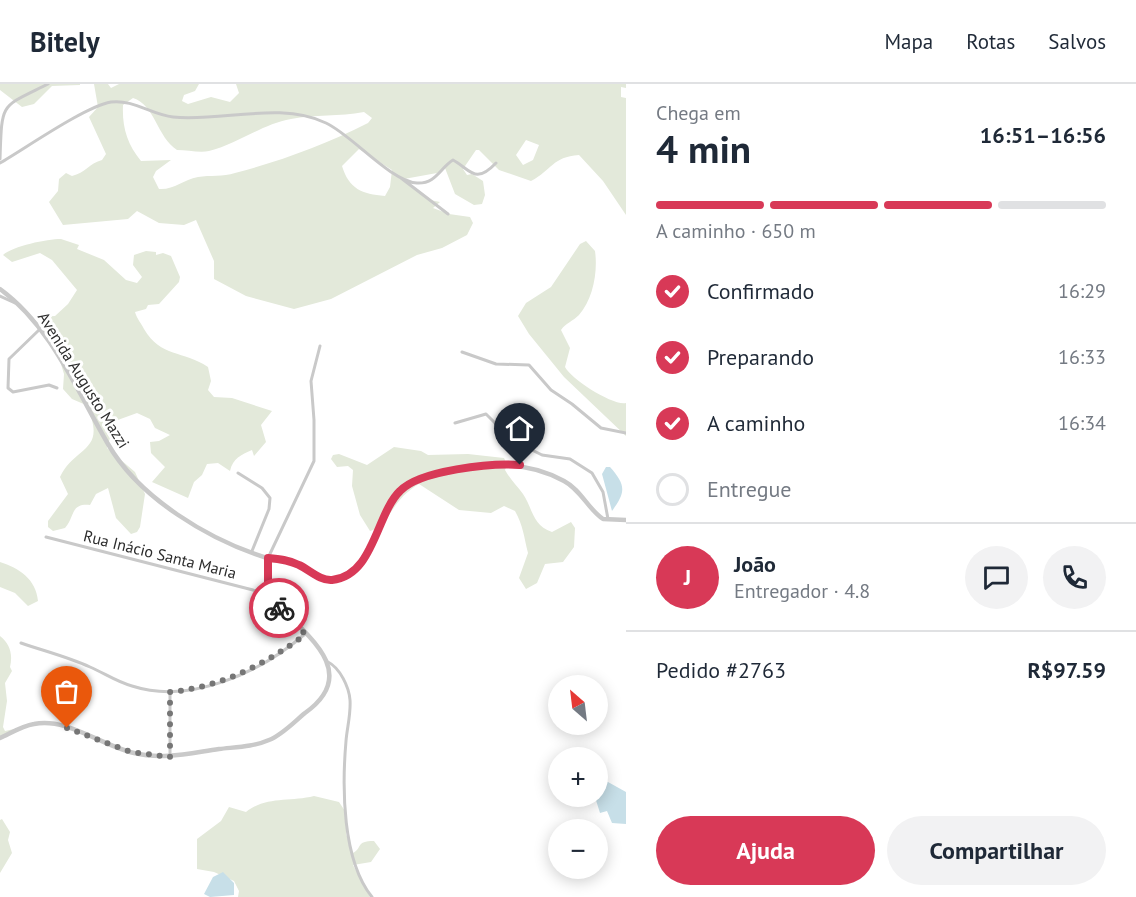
<!DOCTYPE html>
<html lang="pt">
<head>
<meta charset="utf-8">
<style>
  body { margin:0; font-family:"PT Sans",sans-serif; background:#f2f2f3; color:#1f2937; height:100vh; display:flex; flex-direction:column; font-size:22px; white-space:nowrap }
  * { box-sizing:border-box; margin:0 }
  p { font-size:20px; color:#747a83 }
  .icon { flex:none; width:33px; height:33px; fill:none; stroke:currentColor; stroke-width:2; stroke-linecap:round; stroke-linejoin:round }
  .map { position:relative; flex:1; overflow:hidden }
  .sheet { display:flex; flex-direction:column; background:#fff; width:510px }
  .sheet>* { flex:none }
  .needle { width:39px; rotate:332deg }
  .controls { position:absolute; left:548px; top:591px; display:grid; gap:12px }
  .controls a { display:grid; place-items:center; width:60px; height:60px; border-radius:50%; background:#fff; box-shadow:0 3px 15px #0003; font-size:30px }
  .pin { position:absolute; display:grid; place-items:center; width:51px; height:51px; color:#fff; margin:-62px -26px; border-radius:50% 50% 50% 0; rotate:-45deg; box-shadow:0 0 6px #0007 }
  .pin .icon { rotate:45deg }
  .courier { position:absolute; display:grid; place-items:center; width:60px; height:60px; margin:-30px; border:4px solid #d83957; border-radius:50%; background:#fff; color:#222; box-shadow:0 2px 8px #0007 }
  .headline em { font-style:normal; font-weight:600 }
  .headline div { display:flex; flex-direction:column-reverse }
  .headline { display:flex; align-items:center; justify-content:space-between; height:102px; padding:0 30px }
  h1 { font-size:39px; font-weight:600; line-height:45px }
  .bar { display:grid; grid-template-columns:repeat(4,1fr); gap:9px 6px; align-content:center; height:72px; padding:0 30px }
  .bar i { height:8px; border-radius:4px; background:#e0e1e3 }
  .bar .on { background:#d83957 }
  .bar p { grid-column:span 4 }
  .line { display:flex; align-items:center; gap:15px; padding:0 30px; border-top:2px solid #e0e1e3 }
  .line div { flex:1 }
  .round { display:grid; place-items:center; flex:none; width:63px; height:63px; border-radius:32px; background:#f2f2f3 }
  ol { padding:0 30px; list-style:none }
  li { display:flex; align-items:center; gap:18px; height:66px }
  li p { margin-inline-start:auto }
  li .icon { padding:6px; border-radius:50%; background:#d83957; color:#fff; stroke-width:4 }
  li:last-child { color:#747a83 }
  li i { width:33px; height:33px; border:3px solid #e0e1e3; border-radius:50% }
  .primary-button { display:flex; gap:12px; margin-top:auto; padding:12px 30px }
  .primary-button a { flex:1; height:69px; border-radius:36px; background:#d83957; color:#fff; font-size:24px; font-weight:600; line-height:69px; text-align:center }
  .primary-button a+a { background:#f2f2f3; color:#1f2937 }
  header { display:flex; align-items:center; gap:36px; box-sizing:border-box; height:84px; padding:0 30px; background:#fff; border-bottom:2px solid #e0e1e3 }
  header strong { font-size:28px }
  nav { display:flex; gap:33px; margin-inline-start:auto; font-size:21px }
  main { display:flex; flex:1; min-height:0 }
  .map>svg:first-child { display:block }
  .green { fill:#e3e9da; fill-rule:evenodd }
  .water { fill:#c7dfe8 }
  .lines { fill:none; stroke-linecap:round; stroke-linejoin:round }
  .minor { stroke:#c9c9c9; stroke-width:3 }
  .tertiary { stroke:#c9c9c9; stroke-width:4.5 }
  .done { stroke:#767676; stroke-width:6; stroke-dasharray:0 10.8 }
  .route { stroke:#d83957; stroke-width:8 }
  .labels { text-anchor:middle; stroke-width:6; stroke-linejoin:round; paint-order:stroke }
  .street-label { font-size:16px; fill:#2c2c2c; stroke:#fff }
</style>
</head>
<body>
<header>
<strong>Bitely</strong>
<nav><a>Mapa</a><a>Rotas</a><a>Salvos</a></nav>
</header>
<main>
<div class="map">
<svg width="626" height="813" viewBox="0 0 626 813">
  <rect width="100%" height="100%" fill="#fff"/>
  <path class="green" d="M0 0H80V1L52 2 34 20 22 23 0 6Z
    M94 0H108L111 4 119 0H199L195 7 184 11 182 17 188 20 211 13 230 18 239 9 236 0H626V4L621 3V13L626 14V131L603 97 579 71C552 73 552 86 531 97L499 86 479 66H476L463 85 467 91 472 90 483 97 485 111 482 120 474 121 455 110 445 84 437 89 404 95 430 116 440 118 433 124 449 130 470 133 473 139 467 151 442 164 417 171 331 215 294 225 246 212 214 195V177L196 136 184 141 159 139 137 127 128 135 63 141 49 118 58 107 59 95 66 89 72 92C85 89 90 79 102 76L106 70 89 33 98 23ZM133 14C155 21 157 53 177 66 187 66 200 69 209 67 238 60 262 40 291 35 315 30 339 33 364 28L372 34 368 39C324 61 281 77 235 89 223 93 210 91 198 93 183 96 174 106 159 105L153 93 156 87 171 76 141 77C127 60 122 43 123 21ZM526 56 539 61 533 76 523 81 516 71ZM359 65 392 86 390 103 385 112C362 110 349 105 342 82Z
    M61 155 79 161 77 165 104 176 126 196 137 199 142 193 133 181 134 171 146 167 156 168V171L163 169 171 172 180 193 179 198 159 220 148 221 146 225 135 228C137 235 141 239 144 245 161 274 183 266 208 283L211 297 208 306 214 313 232 314 272 327 261 341 266 358 254 372 252 366C241 371 233 374 230 387L218 379 207 380 202 391 194 398 188 414 152 398 165 383 151 369 150 358 159 357 170 351 155 344 150 335 137 329 115 337 107 364 135 388 145 410 140 443 137 448 131 450 116 434 108 404 96 410 90 421C70 419 75 433 65 444L53 447 48 443V437L68 410 60 393C74 362 109 368 86 321L72 315 63 305 64 290 60 277 44 249 46 241 39 233 55 232 68 220 77 206 52 176 40 169 12 178 3 171C13 162 47 155 61 155Z
    M586 157 595 167C598 188 593 215 579 231 573 237 566 239 561 246L570 264 565 283C571 295 613 322 626 319V352L564 293 529 250 518 232 526 219 551 203 580 160Z
    M394 363 421 367 428 371 468 370 504 374 507 380 505 386C510 395 517 402 523 410 533 425 532 441 552 448L571 438 575 444 574 463 563 478 545 480 537 499 526 505 519 494 528 469C524 453 523 441 515 427L504 422 491 429 459 426 419 400C401 410 392 426 382 443L370 447 360 431 352 402 353 386 348 382 337 383 331 375 333 371 339 370 367 381Z
    M0 478C19 484 36 495 38 517L28 522 15 509 0 503Z
    M0 552C10 560 13 570 10 583L12 587 5 599 7 617 3 643 5 647 14 645 0 654Z
    M314 712 339 718 347 730 346 750 353 769C363 764 355 757 374 757L380 765 371 778 353 781 370 813H238L239 807 234 797 214 788 197 785V755L221 737 229 723 246 728C266 712 290 718 314 712Z
    M2 735 10 748 8 756 12 769 0 789V736Z"/>
  <path class="water" d="M606 383H610C626 401 626 408 612 427L602 390Z
    M608 698 626 708V740L612 739 607 727 600 729 595 713 597 701Z
    M223 788 234 799V811L210 813 204 810 213 793Z"/>
  <g class="lines">
    <path class="minor" d="M0 75C2 17 0 24 48 0
      M0 79C26 64 84 23 111 18 133 15 152 31 173 33 222 38 280 17 326 39 352 51 390 97 417 99 436 100 440 84 453 76 471 86 475 101 496 79
      M401 94 448 130
      M0 212 15 219
      M39 246 9 275 8 304 13 308 49 301 57 304
      M462 268 496 280 529 281 551 306 572 320 601 344 626 349
      M455 339 486 330 507 351 532 366 542 371 570 375 592 389 603 408 608 435
      M238 389 262 404 270 414 269 425 252 467
      M46 453 253 506 268 513
      M268 474 314 377V336L311 297 320 262
      M21 559C44 567 68 573 90 583 104 589 117 598 132 602 191 621 261 588 305 550
      M328 578C340 584 349 603 350 616 351 630 347 644 346 657 342 703 342 776 372 813
      M170 607V671"/>
    <path class="tertiary" d="M0 205C51 242 77 307 108 360 139 414 209 456 267 474 275 477 285 476 294 479 305 483 314 493 326 495 366 505 379 426 399 407 408 398 421 396 432 392 477 379 522 374 564 397 581 406 588 425 603 435L626 436
      M0 654C11 649 22 642 34 640 67 633 102 662 134 669 163 676 190 669 219 665 236 663 253 663 269 656 282 651 294 638 305 629 364 587 302 547 268 513V475"/>
  </g>
  <g class="lines">
    <path class="done" d="M67 644 131 668 170 673V608C219 603 258 584 298 556L305 550 279 524"/>
    <path class="route" d="M279 524 268 513V474C279 475 289 476 299 481 310 486 320 497 332 496 374 492 376 430 400 407 420 386 491 379 520 381"/>
  </g>
  <g class="labels">
    <g class="street-label">
      <text transform="translate(84 296) rotate(58)" y="6">Avenida Augusto Mazzi</text>
      <text transform="translate(160 470) rotate(14)" y="6">Rua Inácio Santa Maria</text>
    </g>
  </g>
</svg>
<div class="controls">
<a><svg class="needle" viewBox="-14 -14 28 28"><path d="M0-13l5 13h-10z" fill="#e53935"/><path d="M0 13l5-13h-10z" fill="#747a83"/></svg></a>
<a>+</a>
<a>−</a>
</div>
<div class="pin" style="left:67px;top:644px;background:#ea580c"><svg class="icon" aria-label="bag" viewBox="0 0 24 24"><path d="M5 8h14l-1 12H6zM9 8a3 3 0 0 1 6 0"/></svg></div>
<div class="pin" style="left:520px;top:381px;background:#1f2937"><svg class="icon" aria-label="home" viewBox="0 0 24 24"><path d="M3 11l9-7 9 7M6 9v11h12V9"/></svg></div>
<div class="courier" style="left:279px;top:524px"><svg class="icon" aria-label="bike" viewBox="0 0 24 24"><circle cx="6" cy="16" r="4"/><circle cx="18" cy="16" r="4"/><path d="M6 16l4-8h5l3 8M10 8l3 8H6M13 5h3"/></svg></div>
</div>
<section class="sheet">
<div class="headline"><div><h1>4 min</h1><p>Chega em</p></div><em>16:51–16:56</em></div>
<div class="bar"><i class="on"></i><i class="on"></i><i class="on"></i><i></i><p>A caminho · 650 m</p></div>
<ol>
<li><svg class="icon" aria-label="check" viewBox="0 0 24 24"><path d="M5 12l5 5 9-10"/></svg>Confirmado<p>16:29</p></li>
<li><svg class="icon" aria-label="check" viewBox="0 0 24 24"><path d="M5 12l5 5 9-10"/></svg>Preparando<p>16:33</p></li>
<li><svg class="icon" aria-label="check" viewBox="0 0 24 24"><path d="M5 12l5 5 9-10"/></svg>A caminho<p>16:34</p></li>
<li><i></i>Entregue</li>
</ol>
<div class="line" style="height:108px"><b class="round" style="background:#d83957;color:#fff">J</b><div><b>João</b><p>Entregador · 4.8</p></div><a class="round"><svg class="icon" aria-label="chat" viewBox="0 0 24 24"><path d="M4 5h16v11H9l-5 4z"/></svg></a><a class="round"><svg class="icon" aria-label="phone" viewBox="0 0 24 24"><path d="M5 4h4l2 5-3 2q2 4 5 5l2-3 5 2v4C11 20 4 13 5 4z"/></svg></a></div>
<div class="line" style="height:78px"><div>Pedido #2763</div><b>R$97.59</b></div>
<div class="primary-button"><a>Ajuda</a><a>Compartilhar</a></div>
</section>
</main>
</body>
</html>
